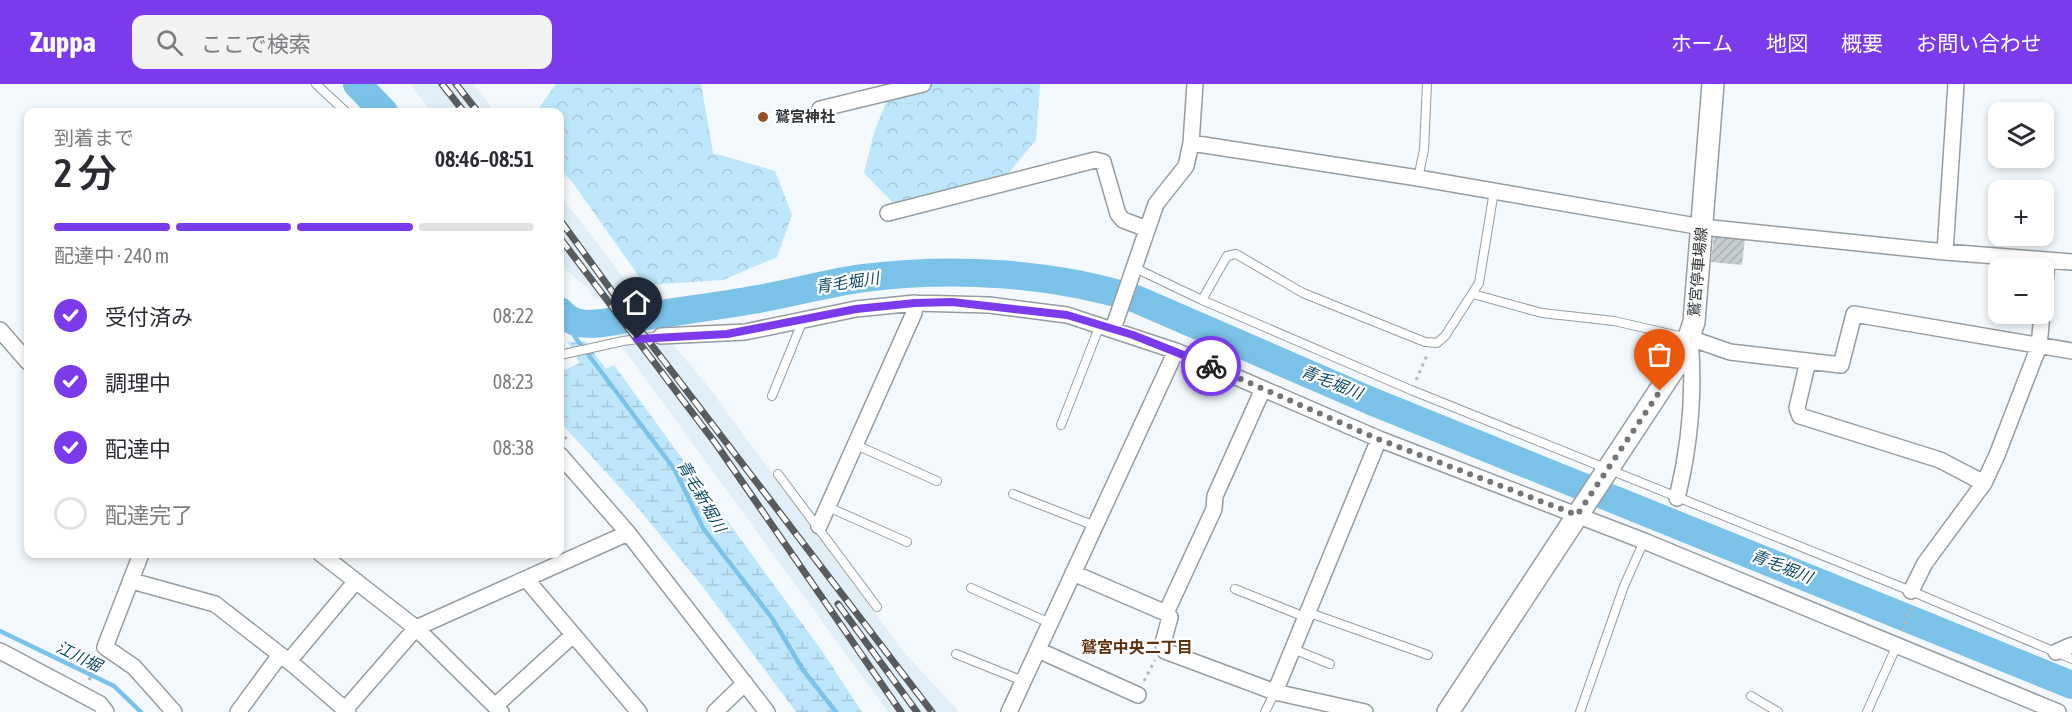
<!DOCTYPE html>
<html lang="ja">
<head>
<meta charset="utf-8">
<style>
  body { margin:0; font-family:"Asap Condensed","Noto Sans JP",sans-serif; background:#f2f2f3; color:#2b2b33; height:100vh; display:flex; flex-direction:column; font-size:22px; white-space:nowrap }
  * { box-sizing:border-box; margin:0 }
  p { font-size:20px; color:#7c7c81 }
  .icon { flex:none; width:33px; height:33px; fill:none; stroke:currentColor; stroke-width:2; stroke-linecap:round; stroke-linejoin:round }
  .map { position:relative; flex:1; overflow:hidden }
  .sheet { position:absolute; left:24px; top:24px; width:540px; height:450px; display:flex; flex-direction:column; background:#fff; border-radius:12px; box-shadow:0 3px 9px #0003 }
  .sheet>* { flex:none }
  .buttons { position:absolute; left:1988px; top:18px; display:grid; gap:12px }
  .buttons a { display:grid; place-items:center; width:66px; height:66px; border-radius:12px; background:#fff; box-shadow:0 3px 9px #0003; font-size:30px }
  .pin { position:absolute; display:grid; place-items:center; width:51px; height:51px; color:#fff; margin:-62px -26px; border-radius:50% 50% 50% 0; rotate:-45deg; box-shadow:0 0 6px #0007 }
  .pin .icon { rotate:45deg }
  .courier { position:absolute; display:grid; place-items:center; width:60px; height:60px; margin:-30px; border:4px solid #7c3aed; border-radius:50%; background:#fff; color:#222; box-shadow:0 2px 8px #0007 }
  .head em { font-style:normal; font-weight:600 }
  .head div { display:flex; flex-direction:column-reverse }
  .head { display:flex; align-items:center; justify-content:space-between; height:102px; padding:0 30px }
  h1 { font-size:39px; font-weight:600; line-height:45px }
  .bar { display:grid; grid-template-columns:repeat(4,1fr); gap:9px 6px; align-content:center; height:72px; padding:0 30px }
  .bar i { height:8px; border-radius:4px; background:#e1e1e2 }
  .bar .selected { background:#7c3aed }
  .bar p { grid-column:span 4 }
  ol { padding:0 30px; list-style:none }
  li { display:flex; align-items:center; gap:18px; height:66px }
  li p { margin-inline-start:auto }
  li .icon { padding:6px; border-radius:50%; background:#7c3aed; color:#fff; stroke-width:4 }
  li:last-child { color:#7c7c81 }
  li i { width:33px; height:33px; border:3px solid #e1e1e2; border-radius:50% }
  header { display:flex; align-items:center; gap:36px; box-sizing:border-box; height:84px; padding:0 30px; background:#7c3aed; color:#fff }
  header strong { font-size:28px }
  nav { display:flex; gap:33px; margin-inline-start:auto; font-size:21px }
  .search { width:420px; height:54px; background:#f2f2f3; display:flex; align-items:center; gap:15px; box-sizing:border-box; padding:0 21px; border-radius:12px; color:#7c7c81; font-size:22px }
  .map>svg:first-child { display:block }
  .built { fill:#e0eff7 }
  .forest { fill:url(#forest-crowns) }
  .wetland { fill:url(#wetland-marsh) }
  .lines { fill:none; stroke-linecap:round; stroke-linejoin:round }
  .stream { stroke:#7ac2e7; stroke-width:4.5 }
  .river { stroke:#7ac2e7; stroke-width:28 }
  .building { fill:url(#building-hatch) }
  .lane-casing { stroke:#969c9f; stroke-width:10 }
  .street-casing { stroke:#969c9f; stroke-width:18 }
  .secondary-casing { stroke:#969c9f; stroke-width:24 }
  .path { stroke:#b2b7ba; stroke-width:3; stroke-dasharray:3 4.5; stroke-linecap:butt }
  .lane { stroke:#fff; stroke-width:8 }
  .street { stroke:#fff; stroke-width:15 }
  .secondary { stroke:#fff; stroke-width:21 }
  .rail-casing { stroke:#595c5f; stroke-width:7 }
  .rail { stroke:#fff; stroke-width:4.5; stroke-dasharray:14; stroke-linecap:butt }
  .done { stroke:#737679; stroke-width:6; stroke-dasharray:0 10.8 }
  .route { stroke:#7c3aed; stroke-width:8 }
  .poi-dot { fill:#975325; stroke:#fff; stroke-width:2 }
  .labels { text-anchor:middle; stroke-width:4.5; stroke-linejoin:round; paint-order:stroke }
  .poi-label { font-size:15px; font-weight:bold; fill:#2e3032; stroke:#fff; text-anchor:start }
  .street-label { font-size:15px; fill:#2e3032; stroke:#fff }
  .water-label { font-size:16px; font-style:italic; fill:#0c4962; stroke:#fff }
  .neighbourhood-label { font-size:16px; font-weight:bold; fill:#5d2f0f; stroke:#fff }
</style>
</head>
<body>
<header>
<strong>Zuppa</strong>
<div class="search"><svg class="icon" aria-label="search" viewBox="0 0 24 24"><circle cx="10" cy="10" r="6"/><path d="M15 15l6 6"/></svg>ここで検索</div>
<nav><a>ホーム</a><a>地図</a><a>概要</a><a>お問い合わせ</a></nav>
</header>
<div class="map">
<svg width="2072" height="628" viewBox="0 0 2072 628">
  <defs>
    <pattern id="forest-crowns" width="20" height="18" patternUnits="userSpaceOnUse" patternTransform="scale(1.5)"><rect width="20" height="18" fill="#bee6fb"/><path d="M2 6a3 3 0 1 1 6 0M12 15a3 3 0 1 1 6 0" fill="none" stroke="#a4c6d8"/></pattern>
    <pattern id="wetland-marsh" width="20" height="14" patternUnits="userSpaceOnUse" patternTransform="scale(1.5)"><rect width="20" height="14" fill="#bee6fb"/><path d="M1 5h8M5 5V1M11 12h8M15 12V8" fill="none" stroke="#a4c6d8"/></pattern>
    <pattern id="building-hatch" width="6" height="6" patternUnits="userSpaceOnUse" patternTransform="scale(1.5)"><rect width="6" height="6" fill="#c6cdd1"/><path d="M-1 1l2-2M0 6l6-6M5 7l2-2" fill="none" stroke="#aab0b4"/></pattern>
  </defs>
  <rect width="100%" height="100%" fill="#f2f8fc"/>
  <path class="built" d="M410 0H473L495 28H431Z
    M560 111 631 203 634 210 594 215 590 206 560 181Z
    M650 239 662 244 658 248 629 252H616L612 249 615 245Z
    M657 258 674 262 704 297 902 566 959 628H888L621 261Z"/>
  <path class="forest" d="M556 0H701L713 69 775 87 792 131 777 173 723 196 645 201 573 99 560 85V28H536Z
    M893 0H1040L1036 56 996 104 905 131 864 89 874 49Z"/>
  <path class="wetland" d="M585 257 606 285 614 281 822 567 862 628H796L703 503 634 419 560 338V288L580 279 568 258Z"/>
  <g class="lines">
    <path class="stream" d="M568 237 575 253 675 386 703 444 772 534 803 586 836 628
      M0 547 114 602 141 628"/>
    <path class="river" d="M357 0 384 28
      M560 227C572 241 585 241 603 239 652 230 702 225 752 216 790 210 826 199 864 194 952 183 1051 188 1136 215L1371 317 2072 601"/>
  </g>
  <path class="building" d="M1714 151 1745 154 1742 181 1711 178Z"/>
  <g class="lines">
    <g class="lane-casing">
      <path id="lane" d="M316 0 346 28
        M1418 94 1424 66 1427 0
        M1135 184 1202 216 1411 306 1911 507 2072 575
        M1473 210 1542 229 1614 237 1688 254
        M1202 216 1227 172 1236 170 1303 209 1425 258 1437 259 1445 252 1479 199 1494 107
        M560 271 623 257 661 252
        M772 312 803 236
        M1061 341 1100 241
        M856 361 937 397
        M778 390 877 523
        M1013 410 1095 442
        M828 423 907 458
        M971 504 1050 539
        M1235 505 1305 533
        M1307 528 1428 571
        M1293 565 1330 580
        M956 570 1023 597
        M1751 612 1778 628
        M1265 628 1275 608
        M1580 628 1624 502 1644 457
        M1867 628 1897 561"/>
    </g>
    <g class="street-casing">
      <path id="street" d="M820 25 923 0
        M1191 59 1418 94 1702 143 1945 168 2072 178
        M888 129 1095 76 1103 78 1118 130 1123 136 1147 145
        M1945 168 1956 0
        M1113 245 1156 120 1186 82 1191 59 1195 0
        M0 246 28 278
        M661 252 745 248 856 225 915 219 989 221 1067 231 1176 267 1379 355 1644 457 2058 628
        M1808 277 1797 324 1800 332 1940 376 1984 399
        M560 371 628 449 767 628
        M1677 414C1690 361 1695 310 1690 254L1730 268 1841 281 1854 230 2072 267
        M819 442 914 229 915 219
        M141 470 105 563 134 583 174 628
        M321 470 416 544 501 628
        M1073 489 1166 529 1170 533 1163 559 1165 567 1275 608 1365 628
        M526 495 639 628
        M132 497 215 520 296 583 348 628
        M1911 507 1925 479 1984 399 1997 371 2039 262 2047 177
        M1166 529 1214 425 1215 412 1263 305
        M1038 566 1138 611
        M0 567 100 620 106 628
        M2056 568 2072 561
        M289 577 356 497
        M1275 608 1379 355
        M495 622 573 551
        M238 628 280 571
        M343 628 416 544 628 449
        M715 628 745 599
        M1009 628 1176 267"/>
    </g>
    <g class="secondary-casing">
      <path id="secondary" d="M1448 628 1683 271 1694 238 1713 0"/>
    </g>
    <path class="path" d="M1416 296 1428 269
      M560 347 569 358
      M1902 547 1912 523
      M89 596 99 575
      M1144 597 1155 576"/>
    <use href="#lane" class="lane"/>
    <use href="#street" class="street"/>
    <use href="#secondary" class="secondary"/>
    <g class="rail-casing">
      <path id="rail" d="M442 0 464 28
        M456 0 478 28
        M560 136 638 243 932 628
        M560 154 716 360 901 628
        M838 520 917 628"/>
    </g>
    <use href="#rail" class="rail"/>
  </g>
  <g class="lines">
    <path class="done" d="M1211 282 1378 355 1577 431 1660 307"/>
    <path class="route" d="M637 255 727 250 856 225 915 219 952 218 1067 231 1133 251 1211 282"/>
  </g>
  <circle class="poi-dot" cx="763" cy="33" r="6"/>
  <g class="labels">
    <g class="poi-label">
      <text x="775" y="38">鷲宮神社</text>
    </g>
    <g class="street-label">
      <text transform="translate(1698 188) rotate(-85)" y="5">鷲宮停車場線</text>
    </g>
    <g class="water-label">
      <text transform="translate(847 198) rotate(-8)" y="6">青毛堀川</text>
      <text transform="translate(1332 298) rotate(22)" y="6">青毛堀川</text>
      <text transform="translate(702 412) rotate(60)" y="6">青毛新堀川</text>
      <text transform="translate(1782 482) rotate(22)" y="6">青毛堀川</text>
      <text transform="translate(79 572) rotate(26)" y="6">江川堀</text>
    </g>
    <g class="neighbourhood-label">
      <text x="1137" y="569">鷲宮中央二丁目</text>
    </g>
  </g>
</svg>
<div class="buttons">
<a><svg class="icon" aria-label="layers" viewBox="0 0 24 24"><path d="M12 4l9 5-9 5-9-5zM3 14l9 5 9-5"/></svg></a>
<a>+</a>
<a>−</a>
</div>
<div class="pin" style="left:1660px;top:307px;background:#ea580c"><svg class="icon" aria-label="bag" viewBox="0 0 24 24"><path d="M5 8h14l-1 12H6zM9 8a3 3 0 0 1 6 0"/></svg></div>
<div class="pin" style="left:637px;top:255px;background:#1f2937"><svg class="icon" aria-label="home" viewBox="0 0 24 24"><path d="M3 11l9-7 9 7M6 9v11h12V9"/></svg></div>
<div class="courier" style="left:1211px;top:282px"><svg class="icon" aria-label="bike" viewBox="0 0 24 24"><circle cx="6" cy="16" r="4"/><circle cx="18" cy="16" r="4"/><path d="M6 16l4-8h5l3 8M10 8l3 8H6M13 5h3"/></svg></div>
<section class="sheet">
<div class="head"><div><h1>2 分</h1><p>到着まで</p></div><em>08:46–08:51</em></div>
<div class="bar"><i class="selected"></i><i class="selected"></i><i class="selected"></i><i></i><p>配達中 · 240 m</p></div>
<ol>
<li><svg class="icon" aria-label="check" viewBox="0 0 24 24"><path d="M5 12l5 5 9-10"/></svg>受付済み<p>08:22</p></li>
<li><svg class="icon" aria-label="check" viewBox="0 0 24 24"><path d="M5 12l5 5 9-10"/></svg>調理中<p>08:23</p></li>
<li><svg class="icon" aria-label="check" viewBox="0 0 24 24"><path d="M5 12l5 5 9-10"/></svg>配達中<p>08:38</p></li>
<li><i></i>配達完了</li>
</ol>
</section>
</div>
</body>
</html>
